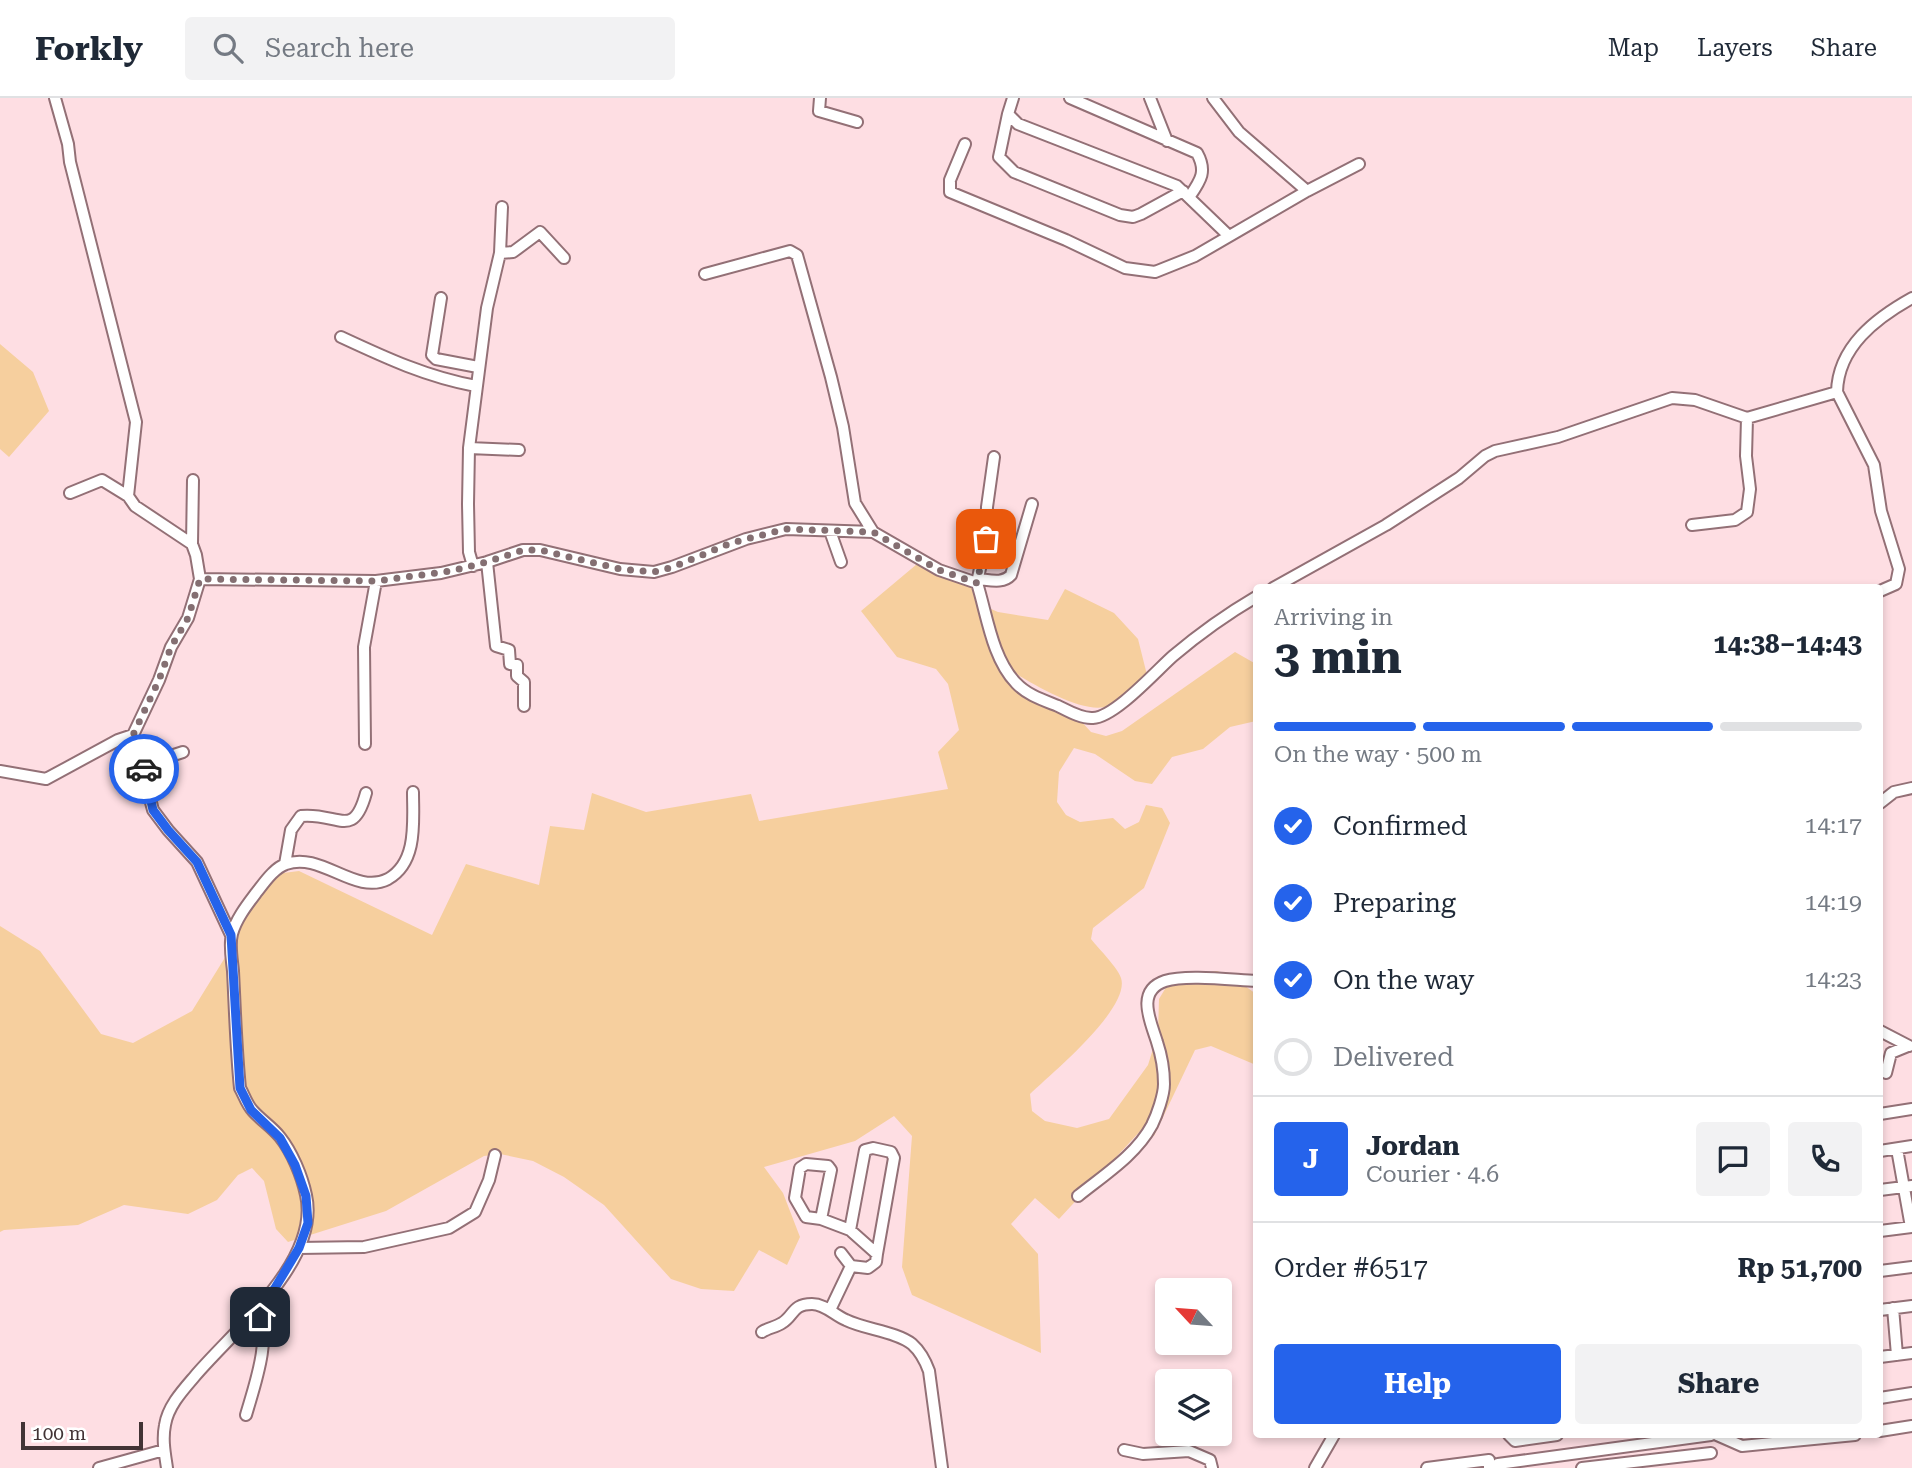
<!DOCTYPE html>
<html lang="en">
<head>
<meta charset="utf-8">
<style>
  body { margin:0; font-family:"Roboto Serif",serif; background:#f2f2f3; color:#1f2937; height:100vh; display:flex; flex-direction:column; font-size:26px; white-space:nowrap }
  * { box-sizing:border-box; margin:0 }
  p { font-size:23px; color:#747a83 }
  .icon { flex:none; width:38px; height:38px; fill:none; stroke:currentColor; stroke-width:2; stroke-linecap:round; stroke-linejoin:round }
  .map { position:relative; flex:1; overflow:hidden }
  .side { position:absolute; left:1253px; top:486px; width:630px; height:854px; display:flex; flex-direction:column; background:#fff; border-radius:7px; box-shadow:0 4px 10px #0003 }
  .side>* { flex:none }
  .needle { width:46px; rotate:296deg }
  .tools { position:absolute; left:1155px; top:1180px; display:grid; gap:14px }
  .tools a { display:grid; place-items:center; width:77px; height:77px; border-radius:7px; background:#fff; box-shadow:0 4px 10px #0003; font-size:35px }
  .scale { position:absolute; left:21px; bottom:18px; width:122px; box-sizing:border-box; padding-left:7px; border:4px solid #423335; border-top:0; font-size:19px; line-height:24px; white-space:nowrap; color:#423335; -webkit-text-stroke:5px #fff; paint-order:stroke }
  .pin { position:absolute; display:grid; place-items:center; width:60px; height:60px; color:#fff; margin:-30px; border-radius:14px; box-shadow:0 4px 10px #0006 }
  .courier { position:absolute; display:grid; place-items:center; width:70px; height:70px; margin:-35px; border:5px solid #2563eb; border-radius:50%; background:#fff; color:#222; box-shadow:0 2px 9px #0007 }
  .overview em { font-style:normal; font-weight:700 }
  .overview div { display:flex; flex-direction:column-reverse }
  .overview { display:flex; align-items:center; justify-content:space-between; height:119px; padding:0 21px }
  h1 { font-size:46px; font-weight:700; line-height:52px }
  .bar { display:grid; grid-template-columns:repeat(4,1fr); gap:10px 7px; align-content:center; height:84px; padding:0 21px }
  .bar i { height:9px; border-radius:5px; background:#e0e1e3 }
  .bar .on { background:#2563eb }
  .bar p { grid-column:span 4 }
  .line { display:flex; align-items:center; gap:18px; padding:0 21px; border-top:2px solid #e0e1e3 }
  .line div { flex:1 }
  .round { display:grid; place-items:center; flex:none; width:74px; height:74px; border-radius:7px; background:#f2f2f3 }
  ol { padding:0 21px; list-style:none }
  li { display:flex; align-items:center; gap:21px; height:77px }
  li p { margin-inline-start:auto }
  li .icon { padding:7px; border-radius:50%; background:#2563eb; color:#fff; stroke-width:4 }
  li:last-child { color:#747a83 }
  li i { width:38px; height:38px; border:4px solid #e0e1e3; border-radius:50% }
  .cta { display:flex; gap:14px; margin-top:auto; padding:14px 21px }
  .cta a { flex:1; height:80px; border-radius:7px; background:#2563eb; color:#fff; font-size:28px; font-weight:700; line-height:80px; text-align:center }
  .cta a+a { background:#f2f2f3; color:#1f2937 }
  header { display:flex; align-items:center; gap:42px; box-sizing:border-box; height:98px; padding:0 35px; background:#fff; border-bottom:2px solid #e0e1e3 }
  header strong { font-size:33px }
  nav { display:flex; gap:38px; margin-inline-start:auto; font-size:24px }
  .search { width:490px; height:63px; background:#f2f2f3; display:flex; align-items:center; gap:18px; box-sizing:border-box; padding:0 24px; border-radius:7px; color:#747a83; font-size:26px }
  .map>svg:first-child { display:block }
  .green { fill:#f6cf9e }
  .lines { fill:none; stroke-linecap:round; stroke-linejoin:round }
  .minor-casing { stroke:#937076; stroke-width:14 }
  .minor { stroke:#fff; stroke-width:10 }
  .done { stroke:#846f72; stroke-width:7; stroke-dasharray:0 12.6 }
  .route { stroke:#2563eb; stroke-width:9 }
</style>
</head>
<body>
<header>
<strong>Forkly</strong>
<div class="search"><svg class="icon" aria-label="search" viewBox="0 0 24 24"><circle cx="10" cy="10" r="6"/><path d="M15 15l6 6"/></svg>Search here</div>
<nav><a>Map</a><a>Layers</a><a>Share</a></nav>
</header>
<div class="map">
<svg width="1912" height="1370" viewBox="0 0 1912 1370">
  <rect width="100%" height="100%" fill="#fedee3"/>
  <path class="green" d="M0 246 33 274 49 313 9 359 0 351Z
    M923 461 976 486 984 508 998 514 1048 522 1065 491 1114 515 1138 541 1147 577C1135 586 1122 603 1108 608 1083 618 1024 581 1002 567L1018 593 1080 622 1091 634 1106 638 1122 633 1235 554 1256 566V623L1230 629 1203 651 1172 659 1152 686 1135 683 1095 656 1074 650 1059 674 1057 704 1066 717 1080 724 1113 720 1125 731 1139 724 1146 707 1162 710 1170 725 1144 790 1093 830 1091 841C1099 851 1118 870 1121 880 1131 910 1051 976 1030 996L1032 1013 1045 1023 1077 1030 1109 1021 1148 967 1158 935 1159 901 1168 886 1183 878 1217 873 1233 879 1256 896V967L1211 948 1195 952 1154 1038 1143 1030 1059 1121 1035 1100 1011 1126 1038 1156 1041 1255 912 1197 902 1169 912 1038 894 1018 855 1043 764 1069 783 1095 800 1139 787 1167 759 1152 734 1193 701 1191 671 1181 604 1107 564 1079 533 1063 500 1056 484 1058 386 1113 288 1144 276 1131 264 1083 252 1070 238 1077 217 1102 188 1116 124 1107 78 1127 4 1132 0 1134V828L40 853 101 936 133 945 192 913 237 840 239 824 257 796 283 775 299 773 432 837 466 766 539 787 550 728 584 732 592 695 646 714 751 696 759 723 948 691 938 654 959 632 948 586 936 571 897 559 861 513Z"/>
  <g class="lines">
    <g class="minor-casing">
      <path id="minor" d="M55 0 68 46 70 64 136 324 128 398 135 408 192 446 196 457 200 481
        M820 0 819 13 857 24
        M1013 0 1008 16 1018 26 1177 88 1229 138
        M1070 0 1197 55C1207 73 1201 82 1190 98
        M1150 0 1167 43
        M1213 0 1239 34 1307 93
        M1008 16 999 59 1014 74 1120 117 1133 119 1141 116 1183 93
        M965 46 950 82V94L1066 142 1125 170 1155 174 1195 158 1307 93 1359 66
        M500 155 513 154 540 134 564 160
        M705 176 790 153 797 157 831 279 843 329 855 405 873 434
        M441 200 432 257 436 261 478 269
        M341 239C386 260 427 279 476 288
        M469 350 519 352
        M70 395 102 382 128 398
        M1692 427 1735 422 1747 414 1750 391 1746 358 1747 320
        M830 433 841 464
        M192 446 193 382
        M487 464 496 548 509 552 510 566 517 567V578L524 584V608
        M473 468 469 454 468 406 469 350 487 210 500 155 502 109
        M978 481C990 482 1003 486 1011 477L1032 406
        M977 485 986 441 987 409 994 359
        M1273 490 1386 427 1459 380 1485 358 1495 353 1558 339 1672 300 1695 302 1747 320 1837 294
        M1880 493 1896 486 1899 471 1881 413 1874 367 1837 294C1838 249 1876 220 1912 200
        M365 646 364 549 376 483
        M143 667 183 654
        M0 673 46 681 118 642 133 637
        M1880 705 1894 694 1912 690
        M285 766 291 732 301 718C338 714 353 743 366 695
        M231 837 197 764 168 732 153 712 133 637 159 582 171 549 188 520 200 481 376 483 441 475 487 464 523 452H540L620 471 654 474 672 469 746 441 786 431 873 434 939 472 977 485C987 517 992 560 1016 585 1027 597 1043 602 1058 608 1068 613 1082 621 1093 620 1115 619 1156 573 1173 558 1199 536 1227 516 1256 499
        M1880 933 1909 948
        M1886 975 1891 955 1908 948
        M1880 1016 1912 1011
        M1897 1051 1911 1129
        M1880 1053 1912 1048
        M806 1066 828 1068 831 1072 821 1121 806 1119 795 1100 800 1070Z
        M1880 1092 1912 1088
        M1078 1098C1104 1077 1136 1057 1152 1027 1157 1017 1164 997 1164 986 1164 974 1161 956 1157 944 1151 924 1135 893 1165 883 1186 876 1233 882 1256 883
        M821 1121 850 1132 877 1156 894 1060 891 1054 873 1050 865 1052 850 1132
        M1880 1133 1912 1129
        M299 1150 364 1149 449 1130 475 1114 489 1082 495 1057
        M841 1155 851 1168 868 1170 876 1164 877 1156
        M1880 1173 1912 1169
        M1893 1210 1897 1257
        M830 1212 851 1168
        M1880 1212 1912 1208
        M762 1234C768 1230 776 1229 782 1225 794 1218 792 1206 812 1206 825 1206 834 1217 846 1222 864 1231 897 1234 912 1246 921 1254 925 1262 929 1273L942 1370
        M1880 1259 1912 1255
        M1880 1300 1912 1295
        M246 1317C253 1292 274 1235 256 1214
        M1880 1333 1912 1328
        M1509 1337 1515 1343 1557 1337
        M1717 1337 1742 1348 1855 1337
        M1124 1352 1143 1356 1189 1353 1210 1362 1212 1370
        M99 1370 164 1352
        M167 1370C165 1356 162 1342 165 1327 168 1308 183 1292 195 1278 233 1233 321 1163 306 1097 302 1078 292 1054 280 1039 272 1029 261 1022 253 1013 247 1007 244 997 240 990 236 951 235 912 233 873 232 862 229 847 232 836 236 821 247 807 256 795 264 785 274 770 286 766 321 753 355 798 388 781 418 764 413 723 413 694
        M1315 1370 1334 1337
        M1427 1370 1489 1362V1370
        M1498 1370V1366L1711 1337
        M1582 1370 1711 1355"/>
    </g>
    <use href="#minor" class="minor"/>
  </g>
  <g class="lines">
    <path class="done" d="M144 671 133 637 159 582 171 549 188 520 200 481 376 483 451 473 487 464 523 452H540L620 471 654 474 673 469 731 445 786 431 873 434 939 472 977 485 986 441"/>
    <path class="route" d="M144 671 153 712 168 732 197 764 231 837 240 990 251 1012 280 1040 295 1067 306 1098 308 1125 299 1150 275 1190 256 1214 260 1219"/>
  </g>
</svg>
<div class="tools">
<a><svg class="needle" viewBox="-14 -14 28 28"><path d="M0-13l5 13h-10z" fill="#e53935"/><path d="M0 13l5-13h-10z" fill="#747a83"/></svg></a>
<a><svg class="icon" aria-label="layers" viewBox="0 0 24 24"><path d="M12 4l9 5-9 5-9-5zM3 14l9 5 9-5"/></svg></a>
</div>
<div class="scale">100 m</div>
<div class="pin" style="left:986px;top:441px;background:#ea580c"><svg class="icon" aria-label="bag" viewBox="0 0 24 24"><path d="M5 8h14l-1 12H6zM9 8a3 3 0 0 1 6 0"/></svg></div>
<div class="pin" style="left:260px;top:1219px;background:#1f2937"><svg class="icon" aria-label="home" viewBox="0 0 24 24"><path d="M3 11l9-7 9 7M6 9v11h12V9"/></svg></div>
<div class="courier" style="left:144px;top:671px"><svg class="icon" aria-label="car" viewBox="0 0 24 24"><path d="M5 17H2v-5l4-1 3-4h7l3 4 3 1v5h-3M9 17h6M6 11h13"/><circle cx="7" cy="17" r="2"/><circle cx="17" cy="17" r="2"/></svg></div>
<section class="side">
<div class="overview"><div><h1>3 min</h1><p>Arriving in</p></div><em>14:38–14:43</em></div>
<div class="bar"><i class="on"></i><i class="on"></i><i class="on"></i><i></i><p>On the way · 500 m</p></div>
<ol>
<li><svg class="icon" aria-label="check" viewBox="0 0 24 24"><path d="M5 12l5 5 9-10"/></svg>Confirmed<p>14:17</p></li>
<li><svg class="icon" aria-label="check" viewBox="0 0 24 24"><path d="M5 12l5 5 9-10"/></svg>Preparing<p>14:19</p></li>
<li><svg class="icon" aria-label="check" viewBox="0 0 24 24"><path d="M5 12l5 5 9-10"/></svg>On the way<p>14:23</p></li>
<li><i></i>Delivered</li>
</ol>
<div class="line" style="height:126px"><b class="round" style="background:#2563eb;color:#fff">J</b><div><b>Jordan</b><p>Courier · 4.6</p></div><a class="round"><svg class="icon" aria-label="chat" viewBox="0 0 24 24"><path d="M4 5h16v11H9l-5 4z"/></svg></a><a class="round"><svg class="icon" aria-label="phone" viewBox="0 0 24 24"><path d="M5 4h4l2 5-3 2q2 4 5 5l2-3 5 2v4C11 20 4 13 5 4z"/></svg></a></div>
<div class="line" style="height:91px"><div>Order #6517</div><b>Rp 51,700</b></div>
<div class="cta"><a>Help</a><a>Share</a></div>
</section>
</div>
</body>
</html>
